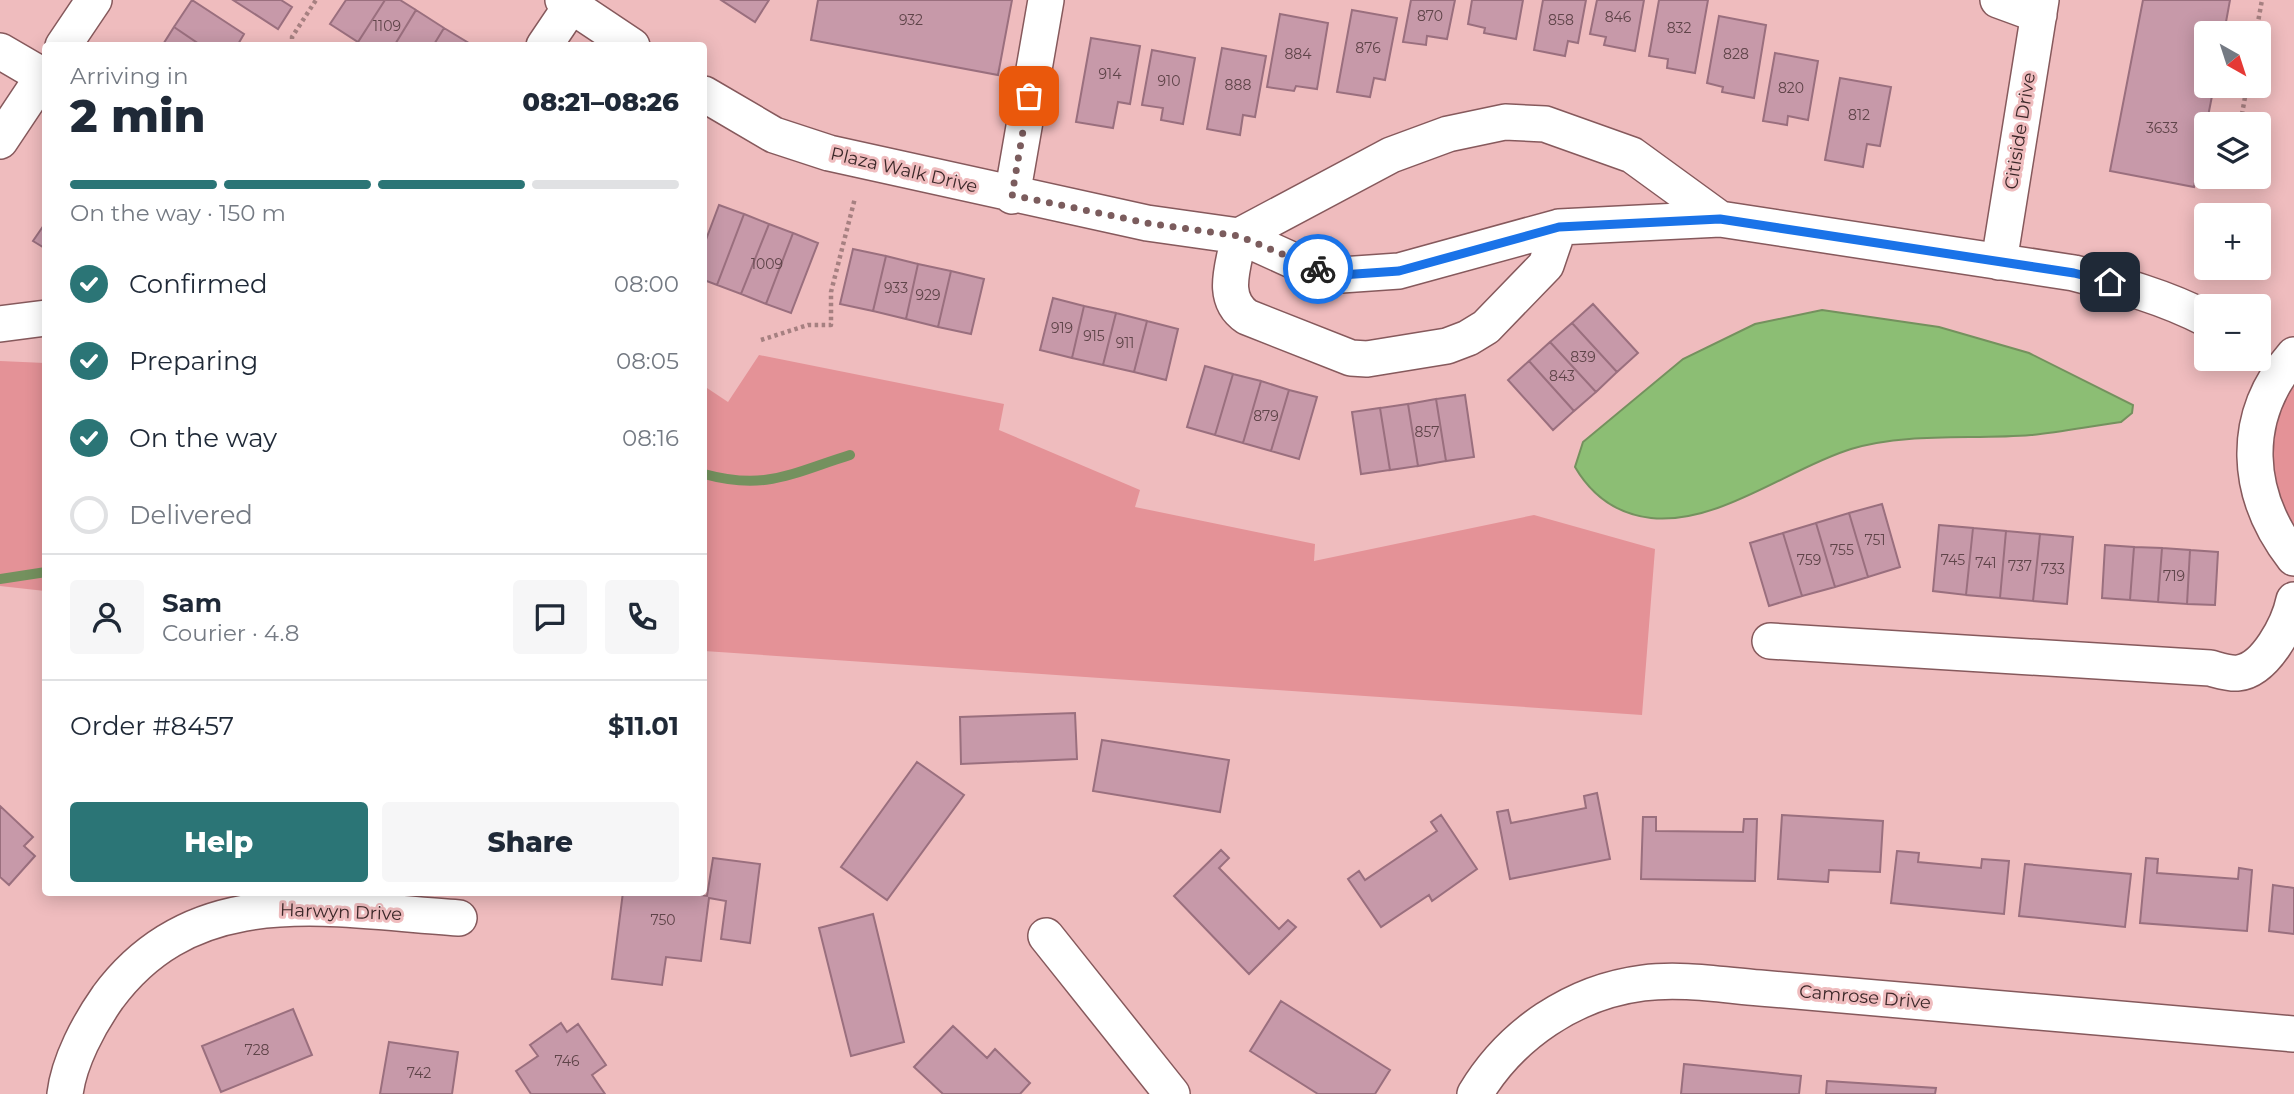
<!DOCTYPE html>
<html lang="en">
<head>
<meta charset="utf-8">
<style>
  body { margin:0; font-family:Montserrat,sans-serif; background:#f6f6f7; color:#1f2937; height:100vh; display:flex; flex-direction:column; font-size:26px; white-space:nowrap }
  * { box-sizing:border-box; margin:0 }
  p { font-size:23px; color:#747a83 }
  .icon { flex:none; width:38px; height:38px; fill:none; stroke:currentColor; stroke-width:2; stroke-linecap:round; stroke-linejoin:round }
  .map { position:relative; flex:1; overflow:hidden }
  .details { position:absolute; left:42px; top:42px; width:665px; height:854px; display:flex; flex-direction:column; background:#fff; border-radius:7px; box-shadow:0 4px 18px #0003 }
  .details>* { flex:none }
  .needle { width:46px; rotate:141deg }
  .buttons { position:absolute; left:2194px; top:21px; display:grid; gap:14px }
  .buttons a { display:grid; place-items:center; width:77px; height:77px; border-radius:7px; background:#fff; box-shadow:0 4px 18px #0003; font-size:35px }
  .pin { position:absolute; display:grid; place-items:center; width:60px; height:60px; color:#fff; margin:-30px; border-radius:14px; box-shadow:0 4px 10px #0006 }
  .courier { position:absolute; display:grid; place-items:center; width:70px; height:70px; margin:-35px; border:5px solid #1a73e8; border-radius:50%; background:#fff; color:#222; box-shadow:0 2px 9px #0007 }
  .headline em { font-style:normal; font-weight:800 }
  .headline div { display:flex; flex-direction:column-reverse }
  .headline { display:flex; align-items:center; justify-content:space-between; height:119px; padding:0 28px }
  h1 { font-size:46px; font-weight:800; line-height:52px }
  .bar { display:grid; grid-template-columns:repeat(4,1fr); gap:10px 7px; align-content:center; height:84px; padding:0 28px }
  .bar i { height:9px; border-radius:5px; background:#e0e1e3 }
  .bar .current { background:#2b7576 }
  .bar p { grid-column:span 4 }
  .line { display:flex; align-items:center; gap:18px; padding:0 28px; border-top:2px solid #e0e1e3 }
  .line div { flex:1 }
  .round { display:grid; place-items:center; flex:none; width:74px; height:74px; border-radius:7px; background:#f6f6f7 }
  ol { padding:0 28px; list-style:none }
  li { display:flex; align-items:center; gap:21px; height:77px }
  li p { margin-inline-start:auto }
  li .icon { padding:7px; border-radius:50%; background:#2b7576; color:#fff; stroke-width:4 }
  li:last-child { color:#747a83 }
  li i { width:38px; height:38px; border:4px solid #e0e1e3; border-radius:50% }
  .cta { display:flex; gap:14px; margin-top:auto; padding:14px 28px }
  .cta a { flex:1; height:80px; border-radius:7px; background:#2b7576; color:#fff; font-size:28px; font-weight:800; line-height:80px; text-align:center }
  .cta a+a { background:#f6f6f7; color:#1f2937 }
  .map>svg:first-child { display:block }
  .green { fill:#e49297 }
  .water { fill:#8cbe74; stroke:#74915e; stroke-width:2 }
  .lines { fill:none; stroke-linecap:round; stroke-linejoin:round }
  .stream { stroke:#74915e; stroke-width:10 }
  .building { fill:#c799a9; stroke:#9a6f7e; stroke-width:2 }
  .minor-casing { stroke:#86595c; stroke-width:38 }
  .path { stroke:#a68081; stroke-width:4.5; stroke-dasharray:3.5 3.5; stroke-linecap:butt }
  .minor { stroke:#fff; stroke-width:35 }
  .done { stroke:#7b5c5d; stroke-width:7; stroke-dasharray:0 12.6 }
  .route { stroke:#1a73e8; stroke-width:9 }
  .labels { text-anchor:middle; stroke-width:6; stroke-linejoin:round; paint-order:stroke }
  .number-label { font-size:14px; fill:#5f4449 }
  .street-label { font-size:18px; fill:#3c2829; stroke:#efbcbe }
</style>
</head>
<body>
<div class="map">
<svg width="2294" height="1094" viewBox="0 0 2294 1094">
  <rect width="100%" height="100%" fill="#efbcbe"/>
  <path class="green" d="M759 355 1004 404 999 430 1140 490 1135 507 1315 544 1314 561 1534 515 1655 549 1642 715 704 651V386L728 402Z
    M0 361 45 363V591L0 586Z
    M2294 386V532C2287 517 2275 498 2272 481 2266 452 2273 408 2294 386Z"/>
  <path class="water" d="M1822 310 1939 327 2029 353 2133 405 2132 413 2121 422C2091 426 2061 432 2031 435 1973 440 1908 432 1851 449 1789 468 1719 525 1651 518 1617 514 1592 496 1575 467L1583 442 1683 359 1755 324Z"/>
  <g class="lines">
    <path class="stream" d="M704 474C766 491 792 473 850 455
      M0 579 46 572"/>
  </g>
  <path class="building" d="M192 0 244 34 237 46H202L174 27Z
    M233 0H281L292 7 278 29Z
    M346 0H385L358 42 330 24Z
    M385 0H400L416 10 394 46H363L358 42Z
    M721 0H769L755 22Z
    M818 0H1012L998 75 811 40Z
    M1411 0H1455L1447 39 1427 36 1426 45 1403 42Z
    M1472 0H1523L1516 39 1484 33 1485 28 1468 24Z
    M1543 0H1586L1578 43 1568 41 1565 56 1534 50Z
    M1597 0H1644L1635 51 1604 45 1606 37 1590 34Z
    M1659 0H1708L1695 73 1667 68 1668 59 1649 56Z
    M2143 0H2230L2224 33H2207V86H2214L2194 187 2110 171Z
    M416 10 444 28 433 46H394Z
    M1352 10 1397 18 1385 80 1374 78 1370 97 1337 92Z
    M1280 14 1328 23 1317 89 1296 86 1294 91 1267 87Z
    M1719 16 1766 25 1754 98 1722 92 1723 87 1707 83Z
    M174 27 202 46H162Z
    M444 28 472 45 471 46H433Z
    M1091 38 1140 46 1130 104 1118 102 1113 128 1076 122Z
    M1222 48 1266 56 1255 117 1243 115 1240 135 1207 129Z
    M1152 50 1195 58 1183 124 1161 120 1163 108 1142 105Z
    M1775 53 1818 61 1808 120 1788 116 1787 125 1763 121Z
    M1840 78 1891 87 1880 146 1867 144 1863 167 1825 160Z
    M719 205 744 214 717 285 704 280V245Z
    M744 214 769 224 741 294 717 285Z
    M46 222V249L33 241Z
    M769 224 793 233 766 304 741 294Z
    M793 233 818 243 791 313 766 304Z
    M853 249 886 256 873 311 840 304Z
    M886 256 918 264 906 319 873 311Z
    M918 264 951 271 938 327 906 319Z
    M951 271 984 279 971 334 938 327Z
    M1053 298 1084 306 1072 358 1040 350Z
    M1593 304 1638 353 1617 372 1572 323Z
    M1084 306 1116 313 1103 365 1072 358Z
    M1116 313 1147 321 1134 372 1103 365Z
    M1147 321 1178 329 1166 380 1134 372Z
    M1572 323 1617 372 1596 392 1550 342Z
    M1550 342 1596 392 1574 411 1529 361Z
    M1529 361 1574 411 1553 430 1508 380Z
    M1205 366 1233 374 1215 435 1187 427Z
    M1233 374 1261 381 1243 443 1215 435Z
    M1261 381 1289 390 1271 451 1243 443Z
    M1289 390 1317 397 1299 459 1271 451Z
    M1465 395 1474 457 1446 461 1436 399Z
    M1436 399 1446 461 1418 466 1408 404Z
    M1408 404 1418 466 1390 470 1380 408Z
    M1380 408 1390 470 1361 474 1352 412Z
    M1882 504 1900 567 1868 577 1849 513Z
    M1849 513 1868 577 1835 587 1816 523Z
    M1816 523 1835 587 1802 596 1783 533Z
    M1939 525 1973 528 1966 595 1933 591Z
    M1973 528 2006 531 2000 598 1966 595Z
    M2006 531 2040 534 2033 601 2000 598Z
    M1783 533 1802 596 1769 606 1750 543Z
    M2040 534 2073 537 2067 604 2033 601Z
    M2105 545 2134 547 2130 600 2102 598Z
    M2134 547 2162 548 2158 602 2130 600Z
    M2162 548 2190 550 2187 604 2158 602Z
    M2190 550 2218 552 2215 605 2187 604Z
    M1075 713 1077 759 961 764 960 717Z
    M1102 740 1229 760 1220 812 1093 791Z
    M917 762 964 795 887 900 841 867Z
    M1597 793 1610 859 1510 879 1497 812 1508 810 1511 823 1586 808 1584 796Z
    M0 806 33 837 24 846 35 856 9 885 0 877Z
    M1441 815 1477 869 1432 901 1429 895 1381 927 1348 879 1359 871 1365 880 1437 831 1431 822Z
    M1782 815 1883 821 1880 872 1829 870 1828 882 1778 879Z
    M1643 817H1656V831L1743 832 1744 819H1757L1755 881 1641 879Z
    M1221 850 1229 858 1219 868 1279 929 1288 920 1296 927 1249 974 1174 896Z
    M1897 851 1919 853 1918 862 1981 868 1982 859 2009 861 2004 914 1891 903Z
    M713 858 760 864 750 943 721 939 726 901 709 898 701 961 666 957 662 985 612 979 623 892H678L707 896Z
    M2146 858 2158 859 2157 873 2238 879 2239 868 2252 870 2247 931 2140 923Z
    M2025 864 2131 874 2125 927 2019 916Z
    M2273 885 2294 888V934L2269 931Z
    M873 914 904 1042 851 1056 819 928Z
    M1281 1001 1390 1070 1375 1094H1318L1250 1051Z
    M293 1009 312 1055 221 1092 202 1046Z
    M561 1023 567 1032 578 1024 606 1065 592 1075 605 1094H531L516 1071 538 1056 530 1045Z
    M953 1026 987 1058 995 1049 1030 1083 1020 1094H943L914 1067Z
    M389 1042 458 1052 452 1094H380Z
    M1684 1064 1801 1076 1799 1094H1681Z
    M1827 1081 1936 1088 1935 1094H1826Z"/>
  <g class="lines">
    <g class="minor-casing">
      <path id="minor" d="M563 0 632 46
        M1998 0 2039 15
        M63 46 94 0
        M544 46 571 6
        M0 51 43 76
        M704 94 774 135 829 153 1147 223 1239 236 1305 266 1341 275 1399 271 1559 227 1720 219 2074 273C2120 285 2165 297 2207 319
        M0 141 46 72
        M1012 196 1046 0
        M1239 236 1391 155 1448 134 1505 122 1545 124 1632 155 1720 219
        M1239 236C1234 265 1219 298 1247 317L1351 358 1367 359 1447 346 1468 338 1486 327 1546 265 1559 227
        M1999 262 2041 0
        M0 324 46 318
        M2294 355C2239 418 2245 495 2294 558
        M1770 641 2210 668C2218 670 2230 674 2238 673 2266 670 2289 624 2294 600
        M1046 936 1172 1094
        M65 1094C69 1061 89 1024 108 997 196 878 331 910 459 918
        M1475 1094C1511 1034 1573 992 1643 983 1681 978 1722 985 1760 988L2294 1034"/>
    </g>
    <path class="path" d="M2256 33 2262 0
      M292 46V37L316 0
      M2224 122 2237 121 2242 114 2247 86
      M761 340 808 325H831V292L855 198"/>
    <use href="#minor" class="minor"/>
  </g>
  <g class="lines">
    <path class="done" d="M1029 96 1012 195 1147 223 1239 236 1318 269"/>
    <path class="route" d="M1318 269 1341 275 1399 271 1559 227 1720 219 2074 273 2110 282"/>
  </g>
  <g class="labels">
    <g class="number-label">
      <text x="1430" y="21">870</text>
      <text x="1618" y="22">846</text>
      <text x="911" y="25">932</text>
      <text x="1561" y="25">858</text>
      <text x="387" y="31">1109</text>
      <text x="1679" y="33">832</text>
      <text x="1368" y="53">876</text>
      <text x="1298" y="59">884</text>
      <text x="1736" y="59">828</text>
      <text x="1110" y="79">914</text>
      <text x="1169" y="86">910</text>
      <text x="1238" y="90">888</text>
      <text x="1791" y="93">820</text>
      <text x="1859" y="120">812</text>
      <text x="2162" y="133">3633</text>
      <text x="767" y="269">1009</text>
      <text x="896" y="293">933</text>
      <text x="928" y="300">929</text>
      <text x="1062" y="333">919</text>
      <text x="1094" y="341">915</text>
      <text x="1125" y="348">911</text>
      <text x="1583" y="362">839</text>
      <text x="1562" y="381">843</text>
      <text x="1266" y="421">879</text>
      <text x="1427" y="437">857</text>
      <text x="1875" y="545">751</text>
      <text x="1842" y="555">755</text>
      <text x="1809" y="565">759</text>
      <text x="1953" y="565">745</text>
      <text x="1986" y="568">741</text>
      <text x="2020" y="571">737</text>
      <text x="2053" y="574">733</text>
      <text x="2174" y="581">719</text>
      <text x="663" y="925">750</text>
      <text x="257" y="1055">728</text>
      <text x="567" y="1066">746</text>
      <text x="419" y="1078">742</text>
    </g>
    <g class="street-label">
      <text transform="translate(2020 131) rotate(-81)" y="6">Citiside Drive</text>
      <text transform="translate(904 170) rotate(13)" y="6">Plaza Walk Drive</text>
      <text transform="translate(341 912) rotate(2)" y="6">Harwyn Drive</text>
      <text transform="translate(1865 997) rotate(5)" y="6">Camrose Drive</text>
    </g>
  </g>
</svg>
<div class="buttons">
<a><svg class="needle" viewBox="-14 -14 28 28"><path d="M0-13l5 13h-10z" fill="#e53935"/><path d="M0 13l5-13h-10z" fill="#747a83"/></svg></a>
<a><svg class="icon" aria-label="layers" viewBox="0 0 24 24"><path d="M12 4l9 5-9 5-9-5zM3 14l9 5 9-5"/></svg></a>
<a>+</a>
<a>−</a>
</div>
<div class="pin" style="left:1029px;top:96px;background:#ea580c"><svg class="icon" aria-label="bag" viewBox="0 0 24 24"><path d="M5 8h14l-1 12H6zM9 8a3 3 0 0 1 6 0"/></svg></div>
<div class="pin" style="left:2110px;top:282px;background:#1f2937"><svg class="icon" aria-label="home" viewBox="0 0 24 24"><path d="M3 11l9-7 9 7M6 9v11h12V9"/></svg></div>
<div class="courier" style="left:1318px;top:269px"><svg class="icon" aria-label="bike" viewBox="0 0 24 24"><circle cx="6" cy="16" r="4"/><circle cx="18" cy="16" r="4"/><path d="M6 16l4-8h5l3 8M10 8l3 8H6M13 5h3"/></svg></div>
<section class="details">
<div class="headline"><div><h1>2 min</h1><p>Arriving in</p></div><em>08:21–08:26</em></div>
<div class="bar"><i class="current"></i><i class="current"></i><i class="current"></i><i></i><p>On the way · 150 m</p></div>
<ol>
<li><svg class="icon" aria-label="check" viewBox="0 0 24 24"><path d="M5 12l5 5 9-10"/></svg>Confirmed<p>08:00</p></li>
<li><svg class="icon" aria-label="check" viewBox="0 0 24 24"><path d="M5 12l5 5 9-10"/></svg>Preparing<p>08:05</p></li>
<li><svg class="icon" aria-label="check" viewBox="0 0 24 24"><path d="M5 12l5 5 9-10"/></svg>On the way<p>08:16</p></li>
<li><i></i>Delivered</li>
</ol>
<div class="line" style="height:126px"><a class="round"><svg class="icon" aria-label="person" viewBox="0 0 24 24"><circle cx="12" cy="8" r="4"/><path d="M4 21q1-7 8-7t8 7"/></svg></a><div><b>Sam</b><p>Courier · 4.8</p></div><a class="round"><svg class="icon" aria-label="chat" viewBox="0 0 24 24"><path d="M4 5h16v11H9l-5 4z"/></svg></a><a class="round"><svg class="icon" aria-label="phone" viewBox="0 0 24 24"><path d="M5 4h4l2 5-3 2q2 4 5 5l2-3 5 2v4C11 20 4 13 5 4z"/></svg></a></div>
<div class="line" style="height:91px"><div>Order #8457</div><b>$11.01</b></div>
<div class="cta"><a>Help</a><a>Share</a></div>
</section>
</div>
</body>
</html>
